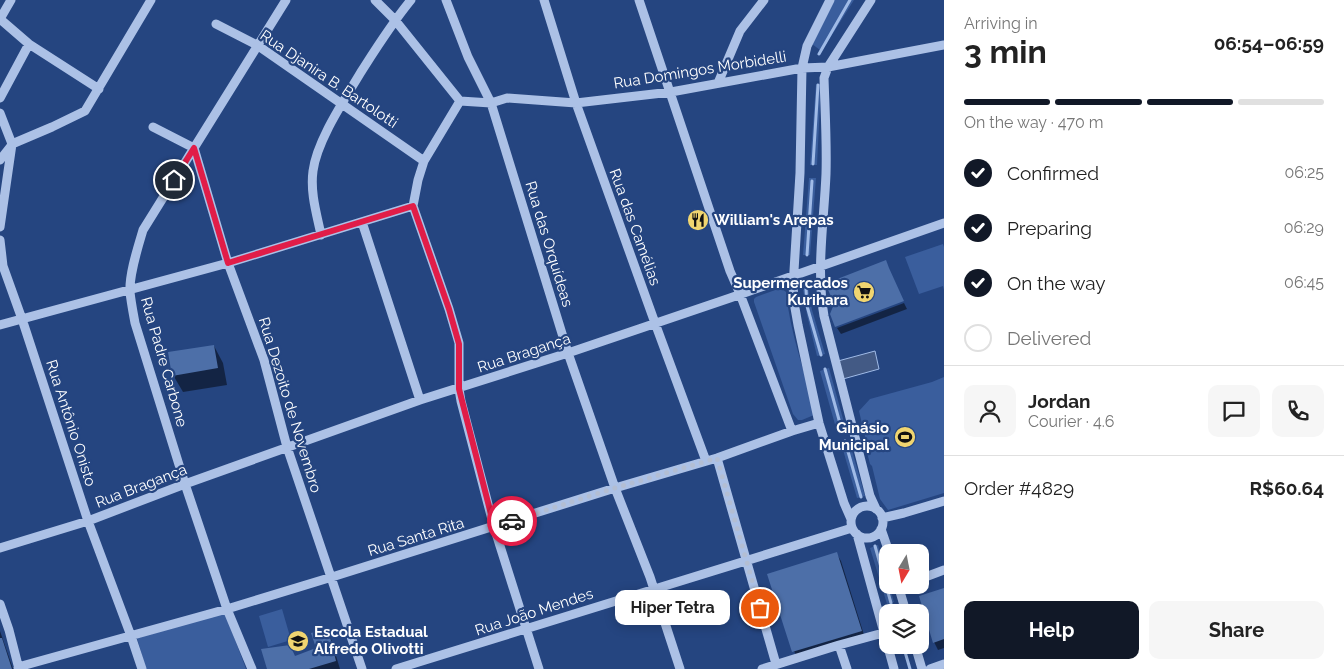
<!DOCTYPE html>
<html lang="en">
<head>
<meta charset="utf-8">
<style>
  body { margin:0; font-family:Raleway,sans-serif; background:#f6f6f6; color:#222; height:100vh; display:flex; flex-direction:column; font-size:19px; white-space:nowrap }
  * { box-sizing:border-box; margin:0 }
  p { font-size:16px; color:#767676 }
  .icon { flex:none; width:28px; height:28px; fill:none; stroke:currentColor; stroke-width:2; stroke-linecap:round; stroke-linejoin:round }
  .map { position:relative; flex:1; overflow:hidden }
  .sheet { display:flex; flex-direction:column; background:#fff; width:400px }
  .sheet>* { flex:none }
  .needle { width:32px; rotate:190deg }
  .tools { position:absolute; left:879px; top:544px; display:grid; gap:10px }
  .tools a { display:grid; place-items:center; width:50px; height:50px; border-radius:10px; background:#fff; box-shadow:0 2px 12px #0003; font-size:25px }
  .pin { position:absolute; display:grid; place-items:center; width:42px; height:42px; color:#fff; margin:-21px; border:2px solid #fff; border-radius:50%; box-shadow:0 1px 5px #0007 }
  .courier { position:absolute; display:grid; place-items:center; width:50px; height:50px; margin:-25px; border:4px solid #e11d48; border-radius:50%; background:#fff; color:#222; box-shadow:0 1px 6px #0007 }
  .bubble { position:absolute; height:35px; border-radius:10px; background:#fff; box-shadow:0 2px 12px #0003; font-size:16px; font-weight:700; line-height:35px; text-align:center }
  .summary em { font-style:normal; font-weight:700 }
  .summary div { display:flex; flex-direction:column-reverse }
  .summary { display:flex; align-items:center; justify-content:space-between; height:85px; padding:0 20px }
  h1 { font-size:32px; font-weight:700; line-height:38px }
  .bar { display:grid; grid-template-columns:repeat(4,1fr); gap:8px 5px; align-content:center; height:60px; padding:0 20px }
  .bar i { height:6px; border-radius:4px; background:#e0e0e0 }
  .bar .active { background:#111827 }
  .bar p { grid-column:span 4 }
  .line { display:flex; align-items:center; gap:12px; padding:0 20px; border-top:1px solid #e0e0e0 }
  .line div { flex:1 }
  .round { display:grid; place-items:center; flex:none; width:52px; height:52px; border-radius:10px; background:#f6f6f6 }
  ol { padding:0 20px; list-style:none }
  li { display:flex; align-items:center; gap:15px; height:55px }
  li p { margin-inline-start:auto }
  li .icon { padding:5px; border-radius:50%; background:#111827; color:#fff; stroke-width:4 }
  li:last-child { color:#767676 }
  li i { width:28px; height:28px; border:2px solid #e0e0e0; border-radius:50% }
  .action { display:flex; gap:10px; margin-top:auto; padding:10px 20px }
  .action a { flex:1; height:58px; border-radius:10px; background:#111827; color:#fff; font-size:20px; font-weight:700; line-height:58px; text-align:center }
  .action a+a { background:#f6f6f6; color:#222 }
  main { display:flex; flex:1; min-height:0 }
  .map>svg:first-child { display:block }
  .green { fill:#3a5e9d }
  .water { fill:#435a85; stroke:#a0bbe7 }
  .shadow { fill:#0007 }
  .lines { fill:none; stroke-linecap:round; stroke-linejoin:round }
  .stream { stroke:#a0bbe7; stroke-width:3 }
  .building { fill:#4d6fa8 }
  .minor { stroke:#acc1e6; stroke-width:9 }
  .done { stroke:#b3bed3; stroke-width:5; stroke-dasharray:0 9 }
  .route { stroke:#e11d48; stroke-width:6 }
  .labels { text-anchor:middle; stroke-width:4.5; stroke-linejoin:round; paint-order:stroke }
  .street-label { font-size:15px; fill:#fff; stroke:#254580 }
  .poi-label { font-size:15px; font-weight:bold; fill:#fff; stroke:#254580; text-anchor:start }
</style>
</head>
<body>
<main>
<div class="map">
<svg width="944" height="669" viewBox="0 0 944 669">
  <rect width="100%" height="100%" fill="#254580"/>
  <path class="green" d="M833 0H854L823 49 820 50 812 44Z
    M816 84H821L817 165H810Z
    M809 178H816L810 255H803Z
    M943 244 944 247V290L943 286 919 294 905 257Z
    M781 288 786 292C790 332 804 371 815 409L814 415 802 420H798L793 414 754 302V299L756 297Z
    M808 288 812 310 825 354 817 356 807 315 803 289Z
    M829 368 845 426 836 428 820 371Z
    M944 377V493L888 510 880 499 872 466 870 464 864 441 865 436 859 411 870 399 932 382Z
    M849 440 865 496 857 498 841 443Z
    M878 545 887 579 888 585H889L894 602 887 604 870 548Z
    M282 609 291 640 268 647 259 616Z
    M225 613 246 669H146L137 638Z"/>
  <path class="water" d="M875 351 879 369 843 379 838 361Z"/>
  <path class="shadow" d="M904 303 907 309 841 334 837 328Z
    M214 346 223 363 227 385 183 392 173 375Z
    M836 553 841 561 865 638 798 659 794 651Z
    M944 590V648L938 650 934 642Z
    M0 631 13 669H0Z
    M327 631 331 639 340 669H268L318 649Z"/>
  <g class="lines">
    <path class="stream" d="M819 54 850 0
      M813 164 818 85
      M807 255 812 181
      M806 289 807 306 821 355
      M825 369 841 427
      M845 441 861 497
      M875 546 891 603
      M903 645 910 669"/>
  </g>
  <path class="building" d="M886 260 889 268 904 301 835 327 830 314 834 304 827 287V283Z
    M214 345 218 368 172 376 168 352Z
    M837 552 862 631 792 652 767 574Z
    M944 588V639L933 643 919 596Z
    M328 629 336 661 309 669H267L261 649 290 645 295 656 316 648 311 633Z
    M0 638H2L12 669H0Z"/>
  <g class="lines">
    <path class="minor" d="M375 0 395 20 460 101
      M446 0 468 57 491 103 568 353 615 488 650 577 680 669
      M544 0 576 103 655 323 706 461
      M639 0 730 271 740 294 792 431
      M830 0 807 46 802 68 800 173 793 287 795 308 798 325 819 423 844 503 851 519
      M871 0 828 67 824 78C825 110 827 143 826 174 824 222 816 269 824 316L870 496 876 509
      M0 19 29 44 99 89
      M0 19 11 0
      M216 24 257 45 424 161
      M718 83 740 31 764 0
      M0 98 29 44
      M460 101 424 161 418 180 413 206 449 309 459 343V389L461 401 494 527 539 669
      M460 101 491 103 507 98 576 103 671 92 802 68 828 67 944 45
      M0 113 12 144
      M153 127 194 148 228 263 264 360 287 447 362 669
      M12 144 52 127 85 111 151 0
      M0 160 11 146
      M362 222 420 400
      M0 227 12 144
      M321 235C317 215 310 193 313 171 317 140 345 99 361 72 377 47 392 23 411 0
      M0 240 3 266 22 319 88 521 131 636 142 669
      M0 325 228 263 413 206
      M717 458 776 664
      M851 522a16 16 0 1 1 32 0a16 16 0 1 1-32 0Z
      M882 518 904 513 944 501
      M881 529 889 552
      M857 534 894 669
      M0 548 88 521 185 484 420 400 568 353 730 298 944 223
      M920 579 944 570
      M898 585 906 612
      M0 604 9 630 19 669
      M839 645 847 669
      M915 645 922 669
      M18 667 227 609 332 577 615 488 717 458 792 431 819 423
      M252 669 227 609 185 484 135 323C133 312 131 302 130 292 129 274 138 247 143 230L286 0
      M396 669 852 528
      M762 669 839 645 883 633
      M930 669 944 664"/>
  </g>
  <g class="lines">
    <path class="done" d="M512 521 615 488 717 458 760 608"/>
    <path class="route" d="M174 180 194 148 228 263 413 206 449 309 459 344V389L494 526 512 521"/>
  </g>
  <defs>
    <g id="restaurant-disc" transform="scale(1.125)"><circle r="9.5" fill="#f0d570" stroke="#254580"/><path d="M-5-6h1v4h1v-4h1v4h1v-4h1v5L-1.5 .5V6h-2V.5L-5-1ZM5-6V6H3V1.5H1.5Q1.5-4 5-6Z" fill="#111"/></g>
    <g id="supermarket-disc" transform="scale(1.125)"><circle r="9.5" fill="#f0d570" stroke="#254580"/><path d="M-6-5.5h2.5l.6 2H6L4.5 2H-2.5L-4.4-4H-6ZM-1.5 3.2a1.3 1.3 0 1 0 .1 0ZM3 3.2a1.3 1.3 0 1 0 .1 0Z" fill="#111"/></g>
    <g id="stadium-disc" transform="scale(1.125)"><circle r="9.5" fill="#f0d570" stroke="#254580"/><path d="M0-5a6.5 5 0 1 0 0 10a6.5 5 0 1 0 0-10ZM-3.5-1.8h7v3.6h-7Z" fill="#111"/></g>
    <g id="school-disc" transform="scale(1.125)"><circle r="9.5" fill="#f0d570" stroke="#254580"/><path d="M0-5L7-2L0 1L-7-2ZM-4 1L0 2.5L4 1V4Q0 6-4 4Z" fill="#111"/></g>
  </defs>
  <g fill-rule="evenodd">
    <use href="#restaurant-disc" x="698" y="220"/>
    <use href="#supermarket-disc" x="864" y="292"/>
    <use href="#stadium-disc" x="905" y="437"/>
    <use href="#school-disc" x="298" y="641"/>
  </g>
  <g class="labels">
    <g class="street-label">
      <text transform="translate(700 70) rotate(-9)" y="5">Rua Domingos Morbidelli</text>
      <text transform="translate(329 79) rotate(34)" y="5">Rua Djanira B. Bartolotti</text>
      <text transform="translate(635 227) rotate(70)" y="5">Rua das Camélias</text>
      <text transform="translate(549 244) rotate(73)" y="5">Rua das Orquídeas</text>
      <text transform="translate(524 353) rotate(-18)" y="5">Rua Bragança</text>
      <text transform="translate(164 362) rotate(74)" y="5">Rua Padre Carbone</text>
      <text transform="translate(290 405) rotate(73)" y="5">Rua Dezoito de Novembro</text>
      <text transform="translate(71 423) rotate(72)" y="5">Rua Antônio Onisto</text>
      <text transform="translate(141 486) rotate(-21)" y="5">Rua Bragança</text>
      <text transform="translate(416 537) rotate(-17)" y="5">Rua Santa Rita</text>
      <text transform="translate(534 612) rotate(-18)" y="5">Rua João Mendes</text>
    </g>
    <g class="poi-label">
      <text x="714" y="225">William's Arepas</text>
      <text x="848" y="288" text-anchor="end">Supermercados<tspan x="848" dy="17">Kurihara</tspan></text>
      <text x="889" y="433" text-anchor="end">Ginásio<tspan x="889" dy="17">Municipal</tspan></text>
      <text x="314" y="637">Escola Estadual<tspan x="314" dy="17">Alfredo Olivotti</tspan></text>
    </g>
  </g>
</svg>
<div class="tools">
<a><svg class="needle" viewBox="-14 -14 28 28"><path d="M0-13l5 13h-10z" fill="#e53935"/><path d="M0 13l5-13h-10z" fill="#767676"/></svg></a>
<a><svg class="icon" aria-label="layers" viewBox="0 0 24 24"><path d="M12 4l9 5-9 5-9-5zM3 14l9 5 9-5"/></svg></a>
</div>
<div class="pin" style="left:760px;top:608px;background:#ea580c"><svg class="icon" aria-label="bag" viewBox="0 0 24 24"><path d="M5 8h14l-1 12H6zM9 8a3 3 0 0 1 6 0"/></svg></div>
<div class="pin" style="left:174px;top:180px;background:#1f2937"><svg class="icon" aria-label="home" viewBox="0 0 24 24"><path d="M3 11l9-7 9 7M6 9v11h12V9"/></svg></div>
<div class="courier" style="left:512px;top:521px"><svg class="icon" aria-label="car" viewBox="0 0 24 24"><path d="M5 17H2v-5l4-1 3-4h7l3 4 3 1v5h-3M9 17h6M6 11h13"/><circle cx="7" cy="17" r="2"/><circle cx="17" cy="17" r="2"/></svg></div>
<div class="bubble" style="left:615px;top:590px;width:115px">Hiper Tetra</div>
</div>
<section class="sheet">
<div class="summary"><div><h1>3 min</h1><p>Arriving in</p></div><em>06:54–06:59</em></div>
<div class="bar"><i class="active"></i><i class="active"></i><i class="active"></i><i></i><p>On the way · 470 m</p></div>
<ol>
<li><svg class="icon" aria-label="check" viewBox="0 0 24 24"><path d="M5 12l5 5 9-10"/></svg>Confirmed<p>06:25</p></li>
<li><svg class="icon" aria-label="check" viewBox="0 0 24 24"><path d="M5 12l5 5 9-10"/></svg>Preparing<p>06:29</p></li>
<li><svg class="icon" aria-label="check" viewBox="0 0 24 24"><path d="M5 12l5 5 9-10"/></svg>On the way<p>06:45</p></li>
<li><i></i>Delivered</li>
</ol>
<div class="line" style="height:90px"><a class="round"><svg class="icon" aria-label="person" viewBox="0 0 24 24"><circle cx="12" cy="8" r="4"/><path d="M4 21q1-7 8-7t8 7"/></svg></a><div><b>Jordan</b><p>Courier · 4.6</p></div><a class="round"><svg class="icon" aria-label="chat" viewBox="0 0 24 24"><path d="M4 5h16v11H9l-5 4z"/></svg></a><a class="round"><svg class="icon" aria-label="phone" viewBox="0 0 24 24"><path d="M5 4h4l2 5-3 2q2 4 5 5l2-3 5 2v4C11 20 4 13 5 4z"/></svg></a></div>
<div class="line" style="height:65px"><div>Order #4829</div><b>R$60.64</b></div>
<div class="action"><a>Help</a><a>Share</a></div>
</section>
</main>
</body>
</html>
